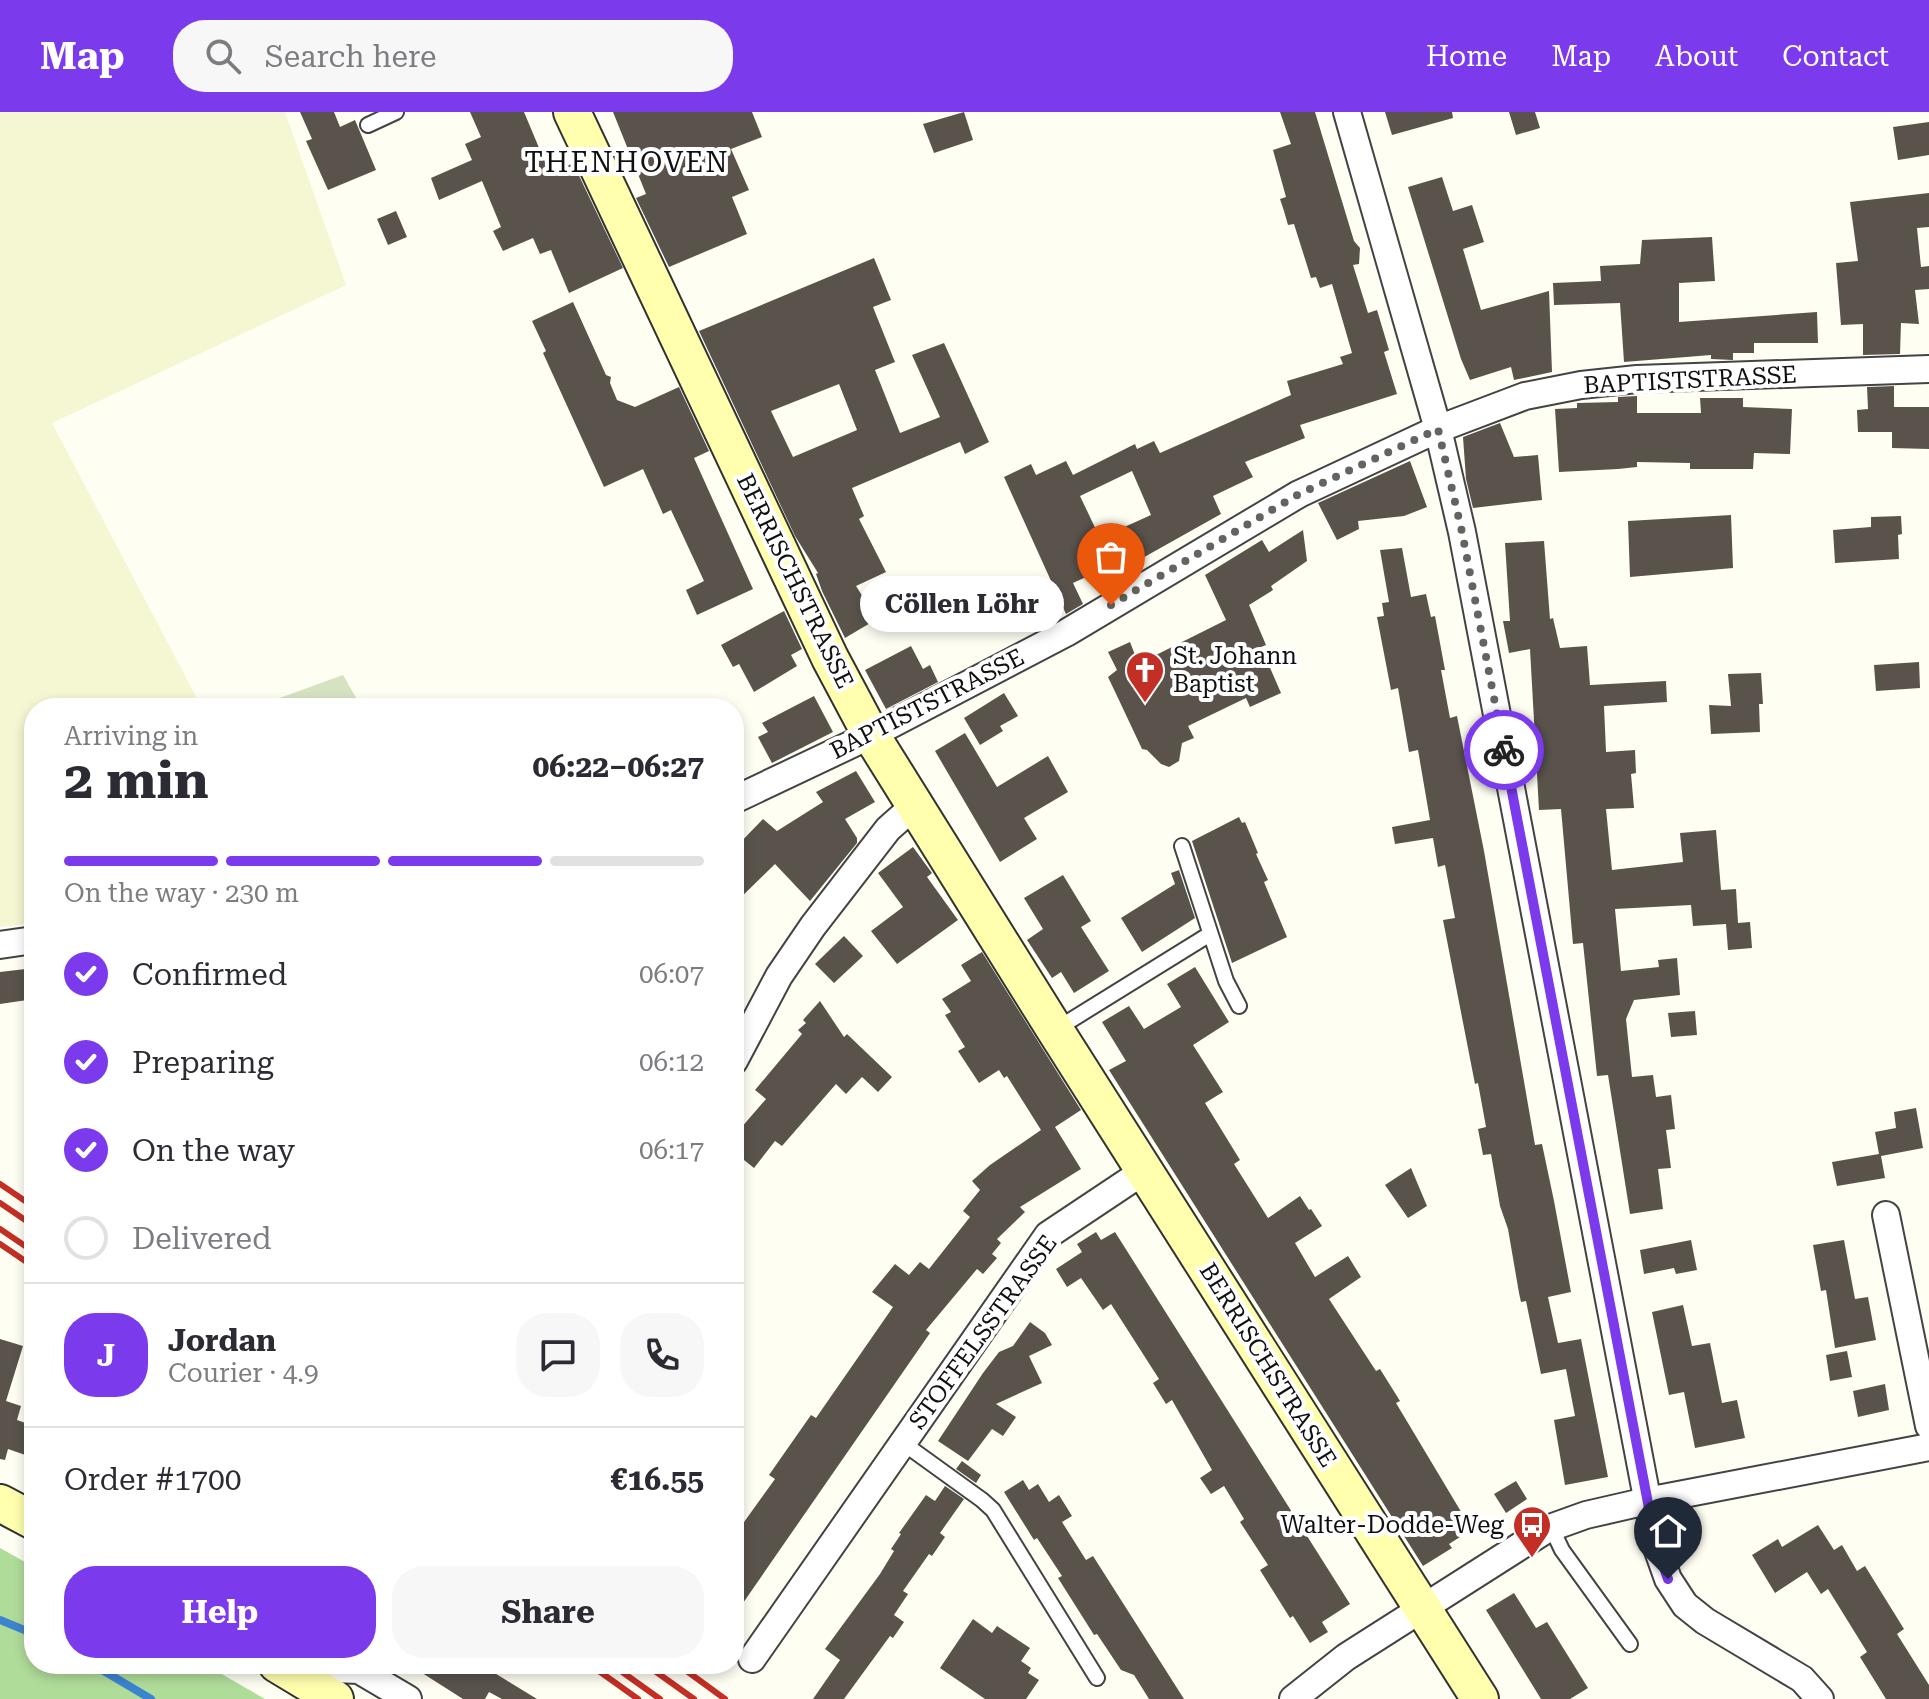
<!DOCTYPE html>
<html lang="en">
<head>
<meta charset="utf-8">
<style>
  body { margin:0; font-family:"Roboto Serif",serif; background:#f7f7f7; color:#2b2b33; height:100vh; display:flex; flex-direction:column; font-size:30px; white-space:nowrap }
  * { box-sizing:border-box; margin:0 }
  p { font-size:26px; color:#7c7c81 }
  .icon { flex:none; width:44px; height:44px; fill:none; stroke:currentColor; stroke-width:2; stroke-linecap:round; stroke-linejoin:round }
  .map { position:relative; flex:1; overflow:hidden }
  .panel { position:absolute; left:24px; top:586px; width:720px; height:976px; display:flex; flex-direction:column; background:#fff; border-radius:32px; box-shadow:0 4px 12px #0003 }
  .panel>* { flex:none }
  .pin { position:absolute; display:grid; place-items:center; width:68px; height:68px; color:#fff; margin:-82px -34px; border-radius:50% 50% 50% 0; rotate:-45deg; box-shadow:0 0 8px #0007 }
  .pin .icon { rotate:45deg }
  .courier { position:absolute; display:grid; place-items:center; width:80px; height:80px; margin:-40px; border:6px solid #7c3aed; border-radius:50%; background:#fff; color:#222; box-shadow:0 2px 10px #0007 }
  .bubble { position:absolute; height:56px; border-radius:28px; background:#fff; box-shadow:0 4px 12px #0003; font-size:26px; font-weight:700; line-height:56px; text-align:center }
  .headline em { font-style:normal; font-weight:700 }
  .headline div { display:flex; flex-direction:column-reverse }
  .headline { display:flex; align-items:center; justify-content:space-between; height:136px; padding:0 40px }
  h1 { font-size:52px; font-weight:700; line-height:60px }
  .bar { display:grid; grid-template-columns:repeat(4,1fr); gap:12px 8px; align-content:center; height:96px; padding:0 40px }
  .bar i { height:10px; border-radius:6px; background:#e1e1e2 }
  .bar .on { background:#7c3aed }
  .bar p { grid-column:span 4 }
  .line { display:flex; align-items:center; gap:20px; padding:0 40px; border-top:2px solid #e1e1e2 }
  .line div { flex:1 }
  .round { display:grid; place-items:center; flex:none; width:84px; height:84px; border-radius:32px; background:#f7f7f7 }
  ol { padding:0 40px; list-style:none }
  li { display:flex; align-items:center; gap:24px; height:88px }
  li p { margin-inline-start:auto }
  li .icon { padding:8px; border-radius:50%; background:#7c3aed; color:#fff; stroke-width:4 }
  li:last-child { color:#7c7c81 }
  li i { width:44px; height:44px; border:4px solid #e1e1e2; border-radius:50% }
  .cta { display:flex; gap:16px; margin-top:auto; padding:16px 40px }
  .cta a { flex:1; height:92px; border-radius:32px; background:#7c3aed; color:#fff; font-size:32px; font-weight:700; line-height:92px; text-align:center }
  .cta a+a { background:#f7f7f7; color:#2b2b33 }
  header { display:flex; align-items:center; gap:48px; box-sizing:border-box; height:112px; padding:0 40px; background:#7c3aed; color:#fff }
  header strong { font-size:38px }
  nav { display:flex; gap:44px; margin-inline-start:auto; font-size:28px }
  .search { width:560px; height:72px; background:#f7f7f7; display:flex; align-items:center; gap:20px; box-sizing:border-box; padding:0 28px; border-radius:32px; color:#7c7c81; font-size:30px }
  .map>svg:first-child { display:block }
  .farmland { fill:#f5f6d2 }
  .forest { fill:#b0dc9a }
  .cemetery { fill:#d5e3c3 }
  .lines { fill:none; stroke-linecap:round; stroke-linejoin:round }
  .stream { stroke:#3d84cf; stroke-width:8 }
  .building { fill:#59534c; fill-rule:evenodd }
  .lane-casing { stroke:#434343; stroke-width:18 }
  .street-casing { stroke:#434343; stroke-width:30 }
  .secondary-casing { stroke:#323232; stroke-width:40 }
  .lane { stroke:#fff; stroke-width:14 }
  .street { stroke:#fff; stroke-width:26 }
  .secondary { stroke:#ffffae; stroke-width:36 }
  .rail { stroke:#c32f25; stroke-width:6 }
  .done { stroke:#64635f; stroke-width:8; stroke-dasharray:0 14.4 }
  .route { stroke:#7c3aed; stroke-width:10 }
  .labels { text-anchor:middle; stroke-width:8; stroke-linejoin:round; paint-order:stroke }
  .street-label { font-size:24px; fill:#101010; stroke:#fff }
  .poi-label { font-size:24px; fill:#101010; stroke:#fff; text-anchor:start }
  .quarter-label { font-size:28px; letter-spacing:2px; fill:#101010; stroke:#fff }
</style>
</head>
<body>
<header>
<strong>Map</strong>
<div class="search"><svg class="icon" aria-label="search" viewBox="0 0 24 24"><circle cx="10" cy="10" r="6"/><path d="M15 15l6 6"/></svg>Search here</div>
<nav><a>Home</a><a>Map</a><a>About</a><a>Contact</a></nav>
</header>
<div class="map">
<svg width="1929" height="1587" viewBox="0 0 1929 1587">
  <rect width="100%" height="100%" fill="#fffef3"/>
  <path class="farmland" d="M0 0H285L346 173 52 311 202 596H34V811L0 815Z"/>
  <path class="forest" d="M0 1436 34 1455V1552H204L265 1587H0Z"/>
  <path class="cemetery" d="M343 563 362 596H252Z"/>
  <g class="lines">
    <path class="stream" d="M0 1508 34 1522
      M92 1552 151 1587"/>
  </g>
  <path class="building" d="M300 0H334L340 15 355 8 376 58 328 78 306 29 312 27Z
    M470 0H524L550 62 573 51 623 156 569 181 551 138 540 142 533 126 503 139 493 119 501 115 482 69 439 88 431 66 472 48 465 32 481 25Z
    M613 0H752L762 25 731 37 749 78 732 85 747 122 669 155 636 86 646 82Z
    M964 0 973 28 934 41 923 12Z
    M1280 0H1315L1354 129 1360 136 1359 152 1353 153 1368 201 1377 198 1389 238 1384 240 1397 282 1300 313 1305 326 1245 350 1253 365 1213 384 1221 402 1139 448 1136 442 1073 471 1083 492 1066 502 1004 365 1031 352 1036 363 1066 349 1073 363 1135 332 1137 337 1154 329 1160 341 1291 283 1287 269 1343 252 1340 245 1352 241 1332 172 1320 176 1316 165 1311 166 1294 112 1288 113 1284 99 1280 87 1286 85 1273 38 1291 32ZM1132 359 1151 403 1100 426 1080 384Z
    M1385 0H1452L1453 6 1392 23Z
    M1509 0H1535L1540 16 1516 23Z
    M1929 10V43L1898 48 1893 15Z
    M1442 65 1453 99 1472 93 1484 130 1463 137 1481 198 1549 179 1552 260 1514 268 1511 255 1470 268 1461 247 1408 75Z
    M1929 81V115L1917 116 1921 155 1929 154V177L1915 178 1919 212 1901 211 1900 242 1863 243V212L1841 213 1836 151 1858 149 1850 90Z
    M396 99 407 125 388 133 377 107Z
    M1712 125 1715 169 1679 171V210L1817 200 1818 231H1754V241H1733V248L1711 247V243L1624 250 1620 191 1554 193 1553 171 1601 169 1600 154 1640 152 1642 128Z
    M874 146 891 188 873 195 895 250 875 258 900 321 940 305 912 243 944 231 989 330 965 342 960 330 852 376 864 404 859 407 886 460 856 474 877 507 845 526 822 479 816 462 818 461 795 424 699 219ZM839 272 857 318 793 345 771 299Z
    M573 190 606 263 611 265 610 271 617 288 635 295 679 275 709 339 694 346 753 477 697 503 686 478 704 469 671 398 663 402 643 357 604 375 543 241 546 239 532 209Z
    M1894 274V295H1929V337L1892 336V320H1858L1857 298 1868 297 1867 275Z
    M1637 284V301H1701L1700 286H1743V295L1792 297 1790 342 1754 341 1753 357H1690V351L1637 350V355L1618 357 1559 360 1555 297 1577 296V291L1618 290V285Z
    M1500 311 1514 345 1538 343 1542 388 1473 396 1466 367 1463 325Z
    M1410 349 1427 395 1404 404 1358 409 1359 417 1337 428 1318 391Z
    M1731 403 1733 456 1630 465 1628 409Z
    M1901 404 1902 422 1898 423 1899 447 1835 451 1833 418 1871 415V405Z
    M1303 418 1307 449 1271 474 1273 478 1249 493 1266 533 1261 535 1281 581 1250 595 1246 586 1188 614 1194 626 1182 631 1179 649 1169 655 1161 652 1147 638 1142 637 1118 586 1108 565 1117 558 1108 540 1130 530 1137 548 1142 545 1146 548 1226 508 1205 463 1262 428 1269 440Z
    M1544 429 1550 507 1553 506 1560 536 1587 534 1590 573 1666 569 1667 590 1604 594 1606 640 1635 638 1636 661 1631 662 1634 696 1606 697 1612 758 1683 750 1680 721 1716 718 1721 778 1736 777 1738 811 1750 810 1752 836 1728 838 1726 812 1693 814 1691 793 1615 797 1621 859 1659 855 1658 848 1677 846 1680 883 1634 888 1626 907 1632 965 1653 963 1656 985 1671 983 1675 1017 1666 1018 1671 1056 1658 1057 1663 1097 1630 1102 1608 963 1597 964 1583 831 1573 832 1561 697 1539 698 1530 537 1509 541 1503 509H1510L1505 431Z
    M1402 436 1411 485 1426 482 1431 505 1435 504 1445 558H1441L1450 606 1457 604 1484 739 1535 1033 1542 1032 1554 1089 1571 1180 1548 1185 1558 1231 1581 1227 1608 1365 1565 1373 1554 1308 1575 1304 1566 1257 1541 1262 1526 1189 1521 1190 1519 1181 1508 1117 1500 1094 1491 1042 1483 1043 1478 1017 1486 1015 1478 971 1475 972 1443 808 1455 806 1445 753 1438 755 1433 726 1395 732 1392 715 1430 708 1418 638 1409 640 1398 576 1391 578 1377 505 1384 504 1382 491 1389 490 1380 438Z
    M784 499 802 537 791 543 797 554 754 580 739 552 733 555 721 533Z
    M911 534 923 557 930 553 938 570 886 597 865 558Z
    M1919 550 1920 576 1876 579 1874 553Z
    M1761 561 1763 592H1759L1760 620 1711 622 1709 593 1731 594 1728 562Z
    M1004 581 1018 604 1000 614 1003 619 980 633 964 606Z
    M814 584 833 620 772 651 758 625 768 620 762 611Z
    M965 621 997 675 1048 644 1068 680 1024 706 1037 727 1000 750 935 639Z
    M856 659 875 690 845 707 857 726V731L810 789 775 752 734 792V737L763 707 777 719 823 690 816 680Z
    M1239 705 1242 711 1245 710 1258 741 1256 742 1268 768 1264 770 1287 825 1232 851 1192 729Z
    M913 735 932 761 927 765 958 808 897 852 871 819 903 795 878 761Z
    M1179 758 1195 806 1142 840 1121 806 1175 772 1171 761Z
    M1063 763 1091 809 1081 815 1109 859 1074 881 1061 860 1052 866 1027 828 1043 817 1024 786Z
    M844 824 863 844 834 871 815 852Z
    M982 840 1081 998 1055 1015 1081 1057 1020 1095 1025 1100 997 1127 1001 1131 992 1142 997 1146 983 1162 977 1157 926 1218 930 1221 734 1504V1424L775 1367 769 1363 811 1303 816 1306 893 1195 872 1180 895 1152 909 1163 920 1150 929 1157 970 1105 963 1099 980 1078 972 1069 990 1053 1041 1018 1007 964 1004 966 999 958 979 971 958 939 965 935 945 903 951 900 942 887 971 869 961 853Z
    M1195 855 1229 910 1193 933 1223 980 1205 991 1240 1048 1234 1052 1268 1106 1300 1084 1309 1098 1311 1097 1322 1114 1295 1131 1315 1165 1348 1144 1361 1165 1329 1187 1376 1259 1380 1257 1400 1289 1396 1291 1466 1408 1454 1415 1460 1425 1449 1432 1452 1436 1423 1454 1109 958 1126 949 1102 910 1129 894 1144 917 1181 895 1167 872Z
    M34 856V887L0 892V860Z
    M820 889 844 925 847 922 892 965 878 980 862 965 846 982 836 972 782 1034 775 1029 754 1056 734 1040V1024L766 987 755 978 802 922 798 918 806 911 803 908Z
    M1695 899 1697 923 1671 925 1668 901Z
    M1916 996 1923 1036 1881 1044 1885 1066 1837 1074 1832 1050 1879 1042 1875 1020 1896 1016 1894 1000Z
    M1411 1056 1427 1094 1408 1106 1385 1073Z
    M1096 1120 1101 1128 1115 1120 1350 1492 1322 1510 1328 1520 1310 1531 1293 1504 1290 1506 1260 1458 1268 1453 1240 1410 1244 1407 1224 1374 1211 1382 1200 1366 1212 1358 1172 1288 1166 1292 1153 1271 1159 1267 1111 1192 1103 1198 1081 1166 1067 1175 1056 1157 1082 1140 1077 1132Z
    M1691 1128 1697 1158 1676 1162 1674 1156 1644 1162 1640 1138Z
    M1844 1128 1855 1187 1868 1185 1876 1228 1835 1236 1826 1178 1821 1179 1813 1133Z
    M1683 1193 1692 1234 1710 1231 1722 1291 1737 1288 1745 1326 1695 1336 1684 1280 1669 1283 1652 1200Z
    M1030 1210 1045 1221 1052 1233 1029 1244 1042 1271 996 1292 1016 1305 1003 1324 992 1317 968 1349 938 1329 983 1261 999 1240 1013 1234Z
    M0 1227 23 1234 6 1289 21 1294 17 1308 34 1314V1346L8 1337 5 1348 0 1347Z
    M1847 1239 1852 1265 1830 1269 1826 1243Z
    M1885 1272 1889 1298 1858 1305 1853 1279Z
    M962 1349 981 1363 976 1371 956 1357Z
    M1023 1368 1029 1378 1038 1372 1049 1390 1059 1383 1072 1404 1062 1410 1086 1448 1093 1444 1184 1587H1149L1134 1563 1121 1558 1097 1522 1094 1523 1058 1466 1062 1464 1037 1426 1034 1428 1004 1380Z
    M1516 1369 1527 1387 1506 1401 1494 1382Z
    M945 1374 964 1387 940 1421 945 1425 932 1444 929 1442 903 1479 908 1482 894 1503 904 1510 893 1526 890 1524 844 1587H813L840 1548 825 1537 880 1462 894 1439 891 1437 901 1422 899 1421 926 1383 935 1389Z
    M1818 1413 1834 1438 1842 1433 1857 1459 1865 1454 1904 1517 1897 1522 1929 1573V1587H1886L1860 1545 1867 1540 1828 1477 1821 1482 1807 1460 1775 1481 1752 1443 1778 1427 1782 1435Z
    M1514 1481 1536 1516 1547 1510 1588 1576 1570 1587H1541L1486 1498Z
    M973 1507 992 1521 997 1514 1030 1536 1021 1549 1031 1556 1028 1561 1039 1568 1026 1587H985L940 1556Z
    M408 1552H480L537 1587H502L489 1580 485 1587H463Z"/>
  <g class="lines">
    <g class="lane-casing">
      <path id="lane" d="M368 13 396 0
        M1182 734 1226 869 1239 894
        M1055 918 1210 822
        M903 1331 982 1388 993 1398 1097 1566
        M1551 1415 1562 1438 1630 1532"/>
    </g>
    <g class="street-casing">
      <path id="street" d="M1347 0 1438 317 1462 420 1656 1433 1668 1467 1685 1493 1705 1509 1802 1567 1820 1587
        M734 688 871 623 1066 521 1299 382 1438 317 1525 284 1581 273 1637 267 1929 257
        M0 833 34 828
        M734 949 779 864 813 814 888 717 915 693
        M1886 1103 1929 1314
        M752 1547 1048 1123 1144 1059
        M320 1578 333 1557 359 1558 408 1587
        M1293 1587 1346 1545 1547 1417 1586 1403 1647 1389 1929 1335"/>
    </g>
    <g class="secondary-casing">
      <path id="secondary" d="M572 0 830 546 871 623 1055 918 1480 1587
        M0 1391 34 1409
        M277 1552 335 1587"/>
    </g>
    <use href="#lane" class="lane"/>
    <use href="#street" class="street"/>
    <use href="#secondary" class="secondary"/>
    <path class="rail" d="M0 1072 34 1095
      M0 1091 34 1114
      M0 1117 34 1140
      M0 1132 34 1155
      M589 1552 638 1587
      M611 1552 660 1587
      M645 1552 694 1587
      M677 1552 725 1587"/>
  </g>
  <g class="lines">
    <path class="done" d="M1111 493 1299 382 1438 317 1462 420 1504 638"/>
    <path class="route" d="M1504 638 1656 1433 1668 1467"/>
  </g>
  <defs>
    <g id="church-pin" transform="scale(2)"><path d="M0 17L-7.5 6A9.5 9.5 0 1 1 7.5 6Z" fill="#c32f25" stroke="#fff"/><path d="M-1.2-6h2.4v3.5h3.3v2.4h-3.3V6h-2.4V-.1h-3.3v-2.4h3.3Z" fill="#fff"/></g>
    <g id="bus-pin" transform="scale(2)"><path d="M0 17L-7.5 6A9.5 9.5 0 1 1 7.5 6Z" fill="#c32f25" stroke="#fff"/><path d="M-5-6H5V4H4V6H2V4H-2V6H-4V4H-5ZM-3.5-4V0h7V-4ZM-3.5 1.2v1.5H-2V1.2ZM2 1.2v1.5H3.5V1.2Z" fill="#fff"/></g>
  </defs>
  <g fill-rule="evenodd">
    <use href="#church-pin" x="1145" y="558"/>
    <use href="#bus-pin" x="1532" y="1413"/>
  </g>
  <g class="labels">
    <g class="street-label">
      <text transform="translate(1690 268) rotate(-3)" y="8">BAPTISTSTRASSE</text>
      <text transform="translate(795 469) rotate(64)" y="8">BERRISCHSTRASSE</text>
      <text transform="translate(927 592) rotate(-27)" y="8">BAPTISTSTRASSE</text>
      <text transform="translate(983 1220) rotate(-54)" y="8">STOFFELSSTRASSE</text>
      <text transform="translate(1268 1253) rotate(58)" y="8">BERRISCHSTRASSE</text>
    </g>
    <g class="poi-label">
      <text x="1173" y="552">St. Johann<tspan x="1173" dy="28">Baptist</tspan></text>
      <text x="1504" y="1421" text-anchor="end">Walter-Dodde-Weg</text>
    </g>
    <g class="quarter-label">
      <text x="627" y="60">THENHOVEN</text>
    </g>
  </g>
</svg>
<div class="pin" style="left:1111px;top:493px;background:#ea580c"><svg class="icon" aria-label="bag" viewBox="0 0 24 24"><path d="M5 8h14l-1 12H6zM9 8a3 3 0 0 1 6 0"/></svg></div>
<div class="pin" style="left:1668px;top:1467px;background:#1f2937"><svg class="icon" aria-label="home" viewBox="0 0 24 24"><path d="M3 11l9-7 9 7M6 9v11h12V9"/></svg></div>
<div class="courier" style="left:1504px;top:638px"><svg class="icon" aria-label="bike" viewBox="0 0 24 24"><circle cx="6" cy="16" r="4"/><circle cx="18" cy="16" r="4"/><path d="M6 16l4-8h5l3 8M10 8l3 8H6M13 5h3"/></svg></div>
<div class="bubble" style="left:860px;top:464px;width:204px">Cöllen Löhr</div>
<section class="panel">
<div class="headline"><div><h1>2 min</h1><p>Arriving in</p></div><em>06:22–06:27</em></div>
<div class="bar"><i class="on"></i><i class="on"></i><i class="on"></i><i></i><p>On the way · 230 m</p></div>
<ol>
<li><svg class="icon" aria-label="check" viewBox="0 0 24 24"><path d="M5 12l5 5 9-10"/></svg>Confirmed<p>06:07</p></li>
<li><svg class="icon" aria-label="check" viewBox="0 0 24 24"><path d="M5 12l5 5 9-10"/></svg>Preparing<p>06:12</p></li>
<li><svg class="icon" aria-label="check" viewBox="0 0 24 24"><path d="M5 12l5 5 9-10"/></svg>On the way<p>06:17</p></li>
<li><i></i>Delivered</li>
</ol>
<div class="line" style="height:144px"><b class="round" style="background:#7c3aed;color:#fff">J</b><div><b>Jordan</b><p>Courier · 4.9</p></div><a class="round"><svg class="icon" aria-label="chat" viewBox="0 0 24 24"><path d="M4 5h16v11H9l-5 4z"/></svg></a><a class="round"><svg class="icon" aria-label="phone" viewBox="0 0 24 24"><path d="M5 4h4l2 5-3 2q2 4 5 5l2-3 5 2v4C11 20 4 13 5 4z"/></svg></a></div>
<div class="line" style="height:104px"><div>Order #1700</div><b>€16.55</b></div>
<div class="cta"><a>Help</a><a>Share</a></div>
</section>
</div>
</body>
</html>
